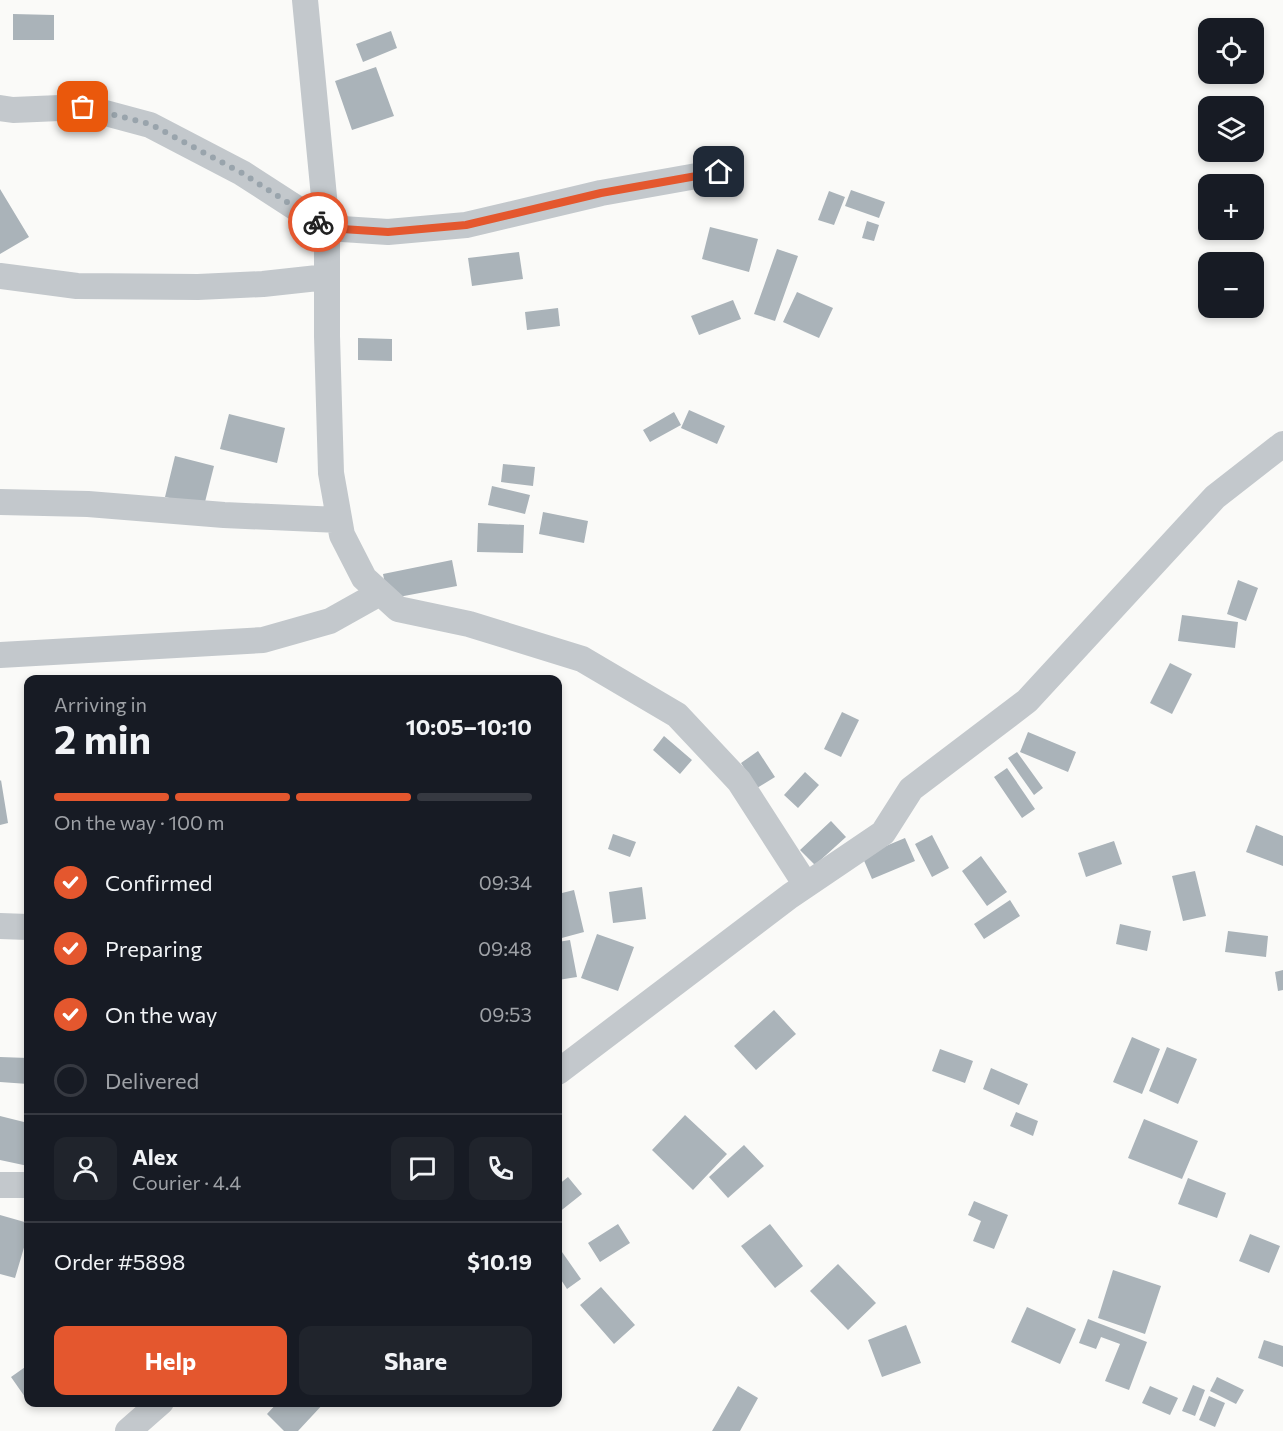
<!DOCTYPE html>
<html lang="en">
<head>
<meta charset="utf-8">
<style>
  body { margin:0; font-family:Commissioner,sans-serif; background:#20242c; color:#f1f3f6; height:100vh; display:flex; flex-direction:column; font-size:22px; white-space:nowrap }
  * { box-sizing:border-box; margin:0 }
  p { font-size:20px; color:#9ea1a6 }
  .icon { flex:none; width:33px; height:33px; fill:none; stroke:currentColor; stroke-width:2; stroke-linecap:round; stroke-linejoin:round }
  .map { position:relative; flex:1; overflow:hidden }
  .panel { position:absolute; left:24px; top:675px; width:538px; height:732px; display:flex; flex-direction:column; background:#171b24; border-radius:12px; box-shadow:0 3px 9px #0003 }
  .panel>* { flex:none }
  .controls { position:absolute; left:1198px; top:18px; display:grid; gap:12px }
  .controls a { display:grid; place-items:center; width:66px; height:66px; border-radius:12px; background:#171b24; box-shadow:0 3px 9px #0003; font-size:30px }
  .pin { position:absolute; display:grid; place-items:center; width:51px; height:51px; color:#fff; margin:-26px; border-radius:12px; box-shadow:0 3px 9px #0006 }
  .courier { position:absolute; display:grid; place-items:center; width:60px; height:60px; margin:-30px; border:4px solid #e4572e; border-radius:50%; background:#fff; color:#222; box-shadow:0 2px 8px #0007 }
  .head em { font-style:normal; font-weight:700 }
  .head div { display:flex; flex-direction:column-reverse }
  .head { display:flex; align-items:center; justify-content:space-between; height:102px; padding:0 30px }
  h1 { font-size:39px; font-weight:700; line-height:45px }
  .bar { display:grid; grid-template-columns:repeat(4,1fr); gap:9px 6px; align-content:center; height:72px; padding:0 30px }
  .bar i { height:8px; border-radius:4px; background:#363941 }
  .bar .current { background:#e4572e }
  .bar p { grid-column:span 4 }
  .line { display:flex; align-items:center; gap:15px; padding:0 30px; border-top:2px solid #363941 }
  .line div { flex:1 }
  .round { display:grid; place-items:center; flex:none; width:63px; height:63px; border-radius:12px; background:#20242c }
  ol { padding:0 30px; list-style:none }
  li { display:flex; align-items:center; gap:18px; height:66px }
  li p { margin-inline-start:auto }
  li .icon { padding:6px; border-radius:50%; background:#e4572e; color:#fff; stroke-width:4 }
  li:last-child { color:#9ea1a6 }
  li i { width:33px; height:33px; border:3px solid #363941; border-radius:50% }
  .button { display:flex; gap:12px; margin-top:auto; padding:12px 30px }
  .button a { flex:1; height:69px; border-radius:12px; background:#e4572e; color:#fff; font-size:24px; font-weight:700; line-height:69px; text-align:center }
  .button a+a { background:#20242c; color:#f1f3f6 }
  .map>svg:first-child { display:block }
  .building { fill:#aab3b9 }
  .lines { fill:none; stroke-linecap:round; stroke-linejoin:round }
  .minor { stroke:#c3c8cc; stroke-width:26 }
  .done { stroke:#99a4ac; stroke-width:6; stroke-dasharray:0 10.8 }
  .route { stroke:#e4572e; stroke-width:8 }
</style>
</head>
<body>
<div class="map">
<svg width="1283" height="1431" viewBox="0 0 1283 1431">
  <rect width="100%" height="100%" fill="#fafaf8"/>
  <path class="building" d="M13 14 54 15V40H13Z
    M391 31 397 48 363 62 356 44Z
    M376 67 394 116 352 130 335 81Z
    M0 189 29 237 0 254Z
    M851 190 885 202 879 218 845 206Z
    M829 191 845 197 834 225 818 220Z
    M867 221 879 225 874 241 862 238Z
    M710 227 758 239 749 272 702 259Z
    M777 249 798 256 775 321 754 314Z
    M519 252 523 279 472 286 468 258Z
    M797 292 833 308 819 338 783 322Z
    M733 300 741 319 699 335 691 316Z
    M558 308 560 326 527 330 525 312Z
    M358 338 392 339V361L358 360Z
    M689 410 725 426 717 444 681 428Z
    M674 412 681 425 650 442 643 430Z
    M229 414 285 428 277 463 220 449Z
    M175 456 214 466 204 506 165 497Z
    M503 464 535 467 533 486 501 482Z
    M492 486 530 495 525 514 488 505Z
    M543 512 588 521 584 543 539 534Z
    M478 523 524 525 523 553 477 552Z
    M452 560 457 586 388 599 383 574Z
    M1238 580 1258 588 1246 621 1227 614Z
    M1182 615 1238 622 1235 648 1178 641Z
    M1170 663 1192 674 1172 714 1150 703Z
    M842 712 859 720 841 757 824 749Z
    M1028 732 1076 752 1068 772 1020 752Z
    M664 736 692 760 680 774 653 750Z
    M758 751 775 777 757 788 741 763Z
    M1017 752 1043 788 1034 795 1008 758Z
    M1007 768 1035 809 1022 818 994 777Z
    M805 772 819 785 798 808 784 795Z
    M1 780 8 823 0 825V781Z
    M831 821 846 837 815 865 800 850Z
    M1256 825 1283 836V866L1246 852Z
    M613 834 636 842 630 857 608 849Z
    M932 835 949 868 932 877 915 844Z
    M905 838 915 861 872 879 862 856Z
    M1114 841 1122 864 1086 877 1078 853Z
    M981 856 1007 892 987 906 962 871Z
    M1195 871 1206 916 1183 921 1172 876Z
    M642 887 646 919 613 923 609 892Z
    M574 890 584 932 558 939V894Z
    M1010 900 1020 916 984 939 974 924Z
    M1120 924 1151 931 1147 951 1116 944Z
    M1228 931 1268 936 1266 957 1225 952Z
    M597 934 634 947 618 991 581 978Z
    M570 940 577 977 558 980V942Z
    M1283 970V990L1278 991 1275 972Z
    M774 1010 796 1034 756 1070 734 1046Z
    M1132 1037 1160 1049 1142 1094 1113 1082Z
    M1167 1047 1197 1059 1178 1104 1149 1091Z
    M940 1049 973 1061 965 1083 932 1071Z
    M0 1057 28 1058V1084L0 1082Z
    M991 1068 1028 1084 1019 1105 983 1089Z
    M1016 1112 1038 1121 1033 1136 1010 1126Z
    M685 1115 727 1154 693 1190 652 1150Z
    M0 1116 28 1123V1166L0 1160Z
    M1144 1119 1198 1141 1182 1179 1128 1158Z
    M744 1145 764 1166 728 1198 709 1177Z
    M568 1177 582 1194 558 1213V1185Z
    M1188 1178 1226 1193 1217 1218 1178 1204Z
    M974 1201 1008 1215 994 1249 973 1241 981 1221 968 1215Z
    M0 1215 28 1223V1234L15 1278 0 1274Z
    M618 1224 630 1243 600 1262 588 1243Z
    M770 1224 803 1266 775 1288 741 1246Z
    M1250 1234 1280 1246 1269 1273 1239 1261Z
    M562 1252 581 1279 567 1289 558 1275V1255Z
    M838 1264 876 1303 848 1330 810 1291Z
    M1113 1270 1161 1286 1145 1334 1098 1318Z
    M601 1287 635 1325 614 1344 580 1305Z
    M1027 1307 1076 1329 1060 1364 1011 1342Z
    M1088 1319 1147 1342 1129 1390 1105 1381 1120 1344 1101 1337 1096 1349 1079 1343Z
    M906 1325 921 1363 882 1377 868 1340Z
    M1264 1340 1283 1346V1367L1258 1358Z
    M28 1365V1394L25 1397 11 1377Z
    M1217 1377 1244 1390 1236 1404 1210 1391Z
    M1193 1385 1205 1390 1195 1416 1182 1411Z
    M738 1386 758 1398 740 1431H712Z
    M1150 1386 1178 1398 1170 1415 1142 1403Z
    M1209 1396 1225 1403 1215 1427 1199 1420Z
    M278 1402H325L298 1431H284L267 1414Z"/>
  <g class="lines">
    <path class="minor" d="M305 0 327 228V336L331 473 342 535 364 578 398 609 469 624 582 659 677 715 739 781 806 885
      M0 108 13 110 83 107 150 125 242 173 327 228 388 232 466 225 601 193 719 172
      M0 276 77 286 198 287 263 284 327 277
      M0 502 88 504 224 515 339 520
      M0 655 263 640 330 621 380 593
      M0 926 28 927
      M558 1072 790 896 883 833 911 789 1027 701 1215 497 1283 444
      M0 1185H28
      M128 1431 161 1402"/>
  </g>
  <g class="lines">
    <path class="done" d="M83 107 150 124 242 173 318 222"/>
    <path class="route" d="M318 222 327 228 388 232 466 225 601 193 719 172"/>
  </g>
</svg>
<div class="controls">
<a><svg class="icon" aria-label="locate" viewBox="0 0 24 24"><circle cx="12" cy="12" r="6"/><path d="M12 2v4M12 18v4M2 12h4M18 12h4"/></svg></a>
<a><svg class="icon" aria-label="layers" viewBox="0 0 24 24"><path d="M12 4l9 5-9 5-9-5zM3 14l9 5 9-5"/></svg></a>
<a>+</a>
<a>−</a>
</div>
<div class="pin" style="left:83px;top:107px;background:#ea580c"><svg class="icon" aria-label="bag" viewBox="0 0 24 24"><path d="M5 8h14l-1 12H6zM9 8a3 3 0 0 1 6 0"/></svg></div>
<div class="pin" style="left:719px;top:172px;background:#1f2937"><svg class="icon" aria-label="home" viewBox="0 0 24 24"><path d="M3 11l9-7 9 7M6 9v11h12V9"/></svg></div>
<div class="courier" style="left:318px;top:222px"><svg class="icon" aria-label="bike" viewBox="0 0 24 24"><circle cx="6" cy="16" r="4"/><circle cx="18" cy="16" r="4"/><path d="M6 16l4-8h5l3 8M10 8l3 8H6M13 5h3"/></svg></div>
<section class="panel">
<div class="head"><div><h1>2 min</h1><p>Arriving in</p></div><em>10:05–10:10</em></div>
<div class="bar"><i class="current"></i><i class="current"></i><i class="current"></i><i></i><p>On the way · 100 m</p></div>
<ol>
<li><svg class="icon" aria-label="check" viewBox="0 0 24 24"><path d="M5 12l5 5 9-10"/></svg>Confirmed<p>09:34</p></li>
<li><svg class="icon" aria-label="check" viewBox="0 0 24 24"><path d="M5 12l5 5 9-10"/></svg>Preparing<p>09:48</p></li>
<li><svg class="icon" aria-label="check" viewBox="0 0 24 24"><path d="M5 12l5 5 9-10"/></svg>On the way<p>09:53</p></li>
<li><i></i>Delivered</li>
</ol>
<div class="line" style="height:108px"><a class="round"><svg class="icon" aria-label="person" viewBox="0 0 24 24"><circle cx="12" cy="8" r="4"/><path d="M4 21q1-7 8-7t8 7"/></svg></a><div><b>Alex</b><p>Courier · 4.4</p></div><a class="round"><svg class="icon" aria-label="chat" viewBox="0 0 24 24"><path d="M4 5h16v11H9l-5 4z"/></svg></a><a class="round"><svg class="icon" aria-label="phone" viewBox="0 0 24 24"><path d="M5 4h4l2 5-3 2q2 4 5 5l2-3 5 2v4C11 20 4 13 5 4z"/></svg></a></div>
<div class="line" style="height:78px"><div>Order #5898</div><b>$10.19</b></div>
<div class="button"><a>Help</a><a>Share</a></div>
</section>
</div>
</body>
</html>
